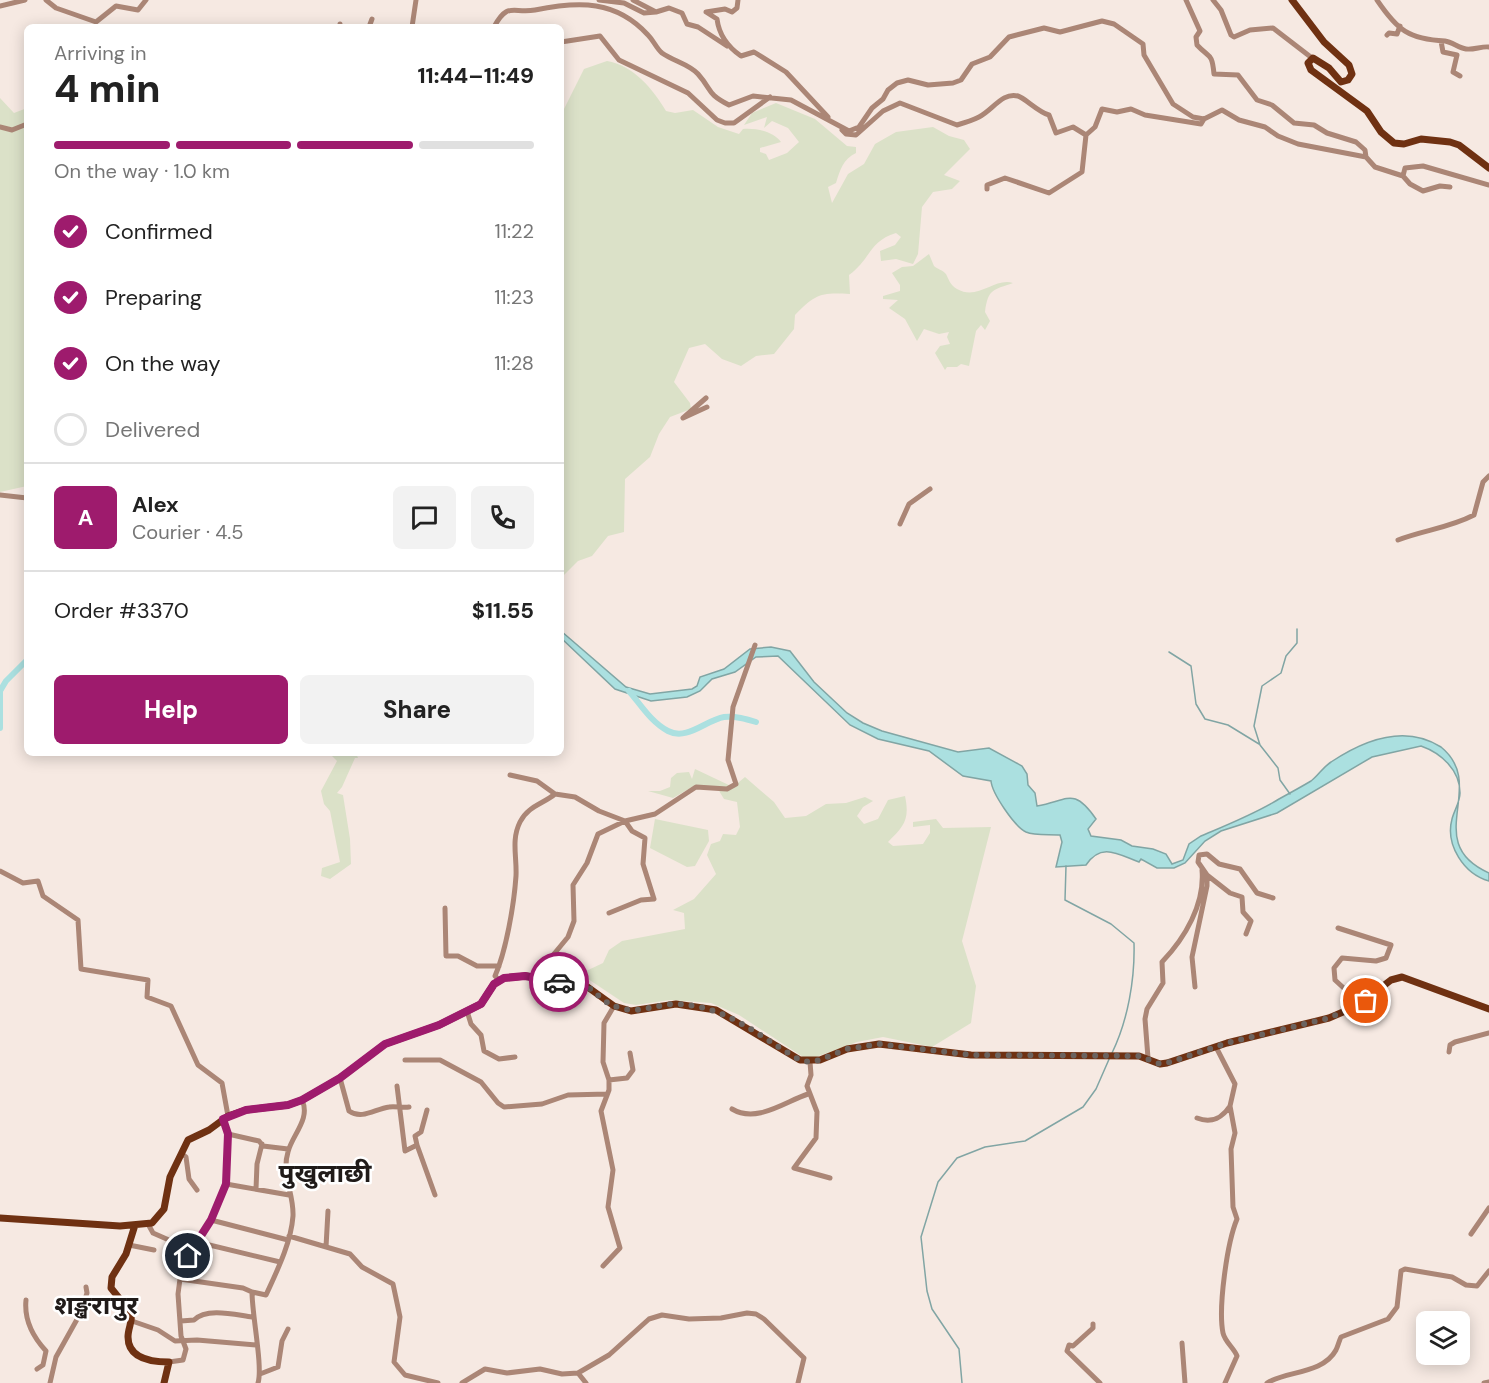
<!DOCTYPE html>
<html lang="en">
<head>
<meta charset="utf-8">
<style>
  body { margin:0; font-family:"DM Sans","Noto Sans Devanagari",sans-serif; background:#f2f2f2; color:#222; height:100vh; display:flex; flex-direction:column; font-size:22px; white-space:nowrap }
  * { box-sizing:border-box; margin:0 }
  p { font-size:20px; color:#767676 }
  .icon { flex:none; width:33px; height:33px; fill:none; stroke:currentColor; stroke-width:2; stroke-linecap:round; stroke-linejoin:round }
  .map { position:relative; flex:1; overflow:hidden }
  .drawer { position:absolute; left:24px; top:24px; width:540px; height:732px; display:flex; flex-direction:column; background:#fff; border-radius:9px; box-shadow:0 3px 15px #0003 }
  .drawer>* { flex:none }
  .buttons { position:absolute; left:1416px; top:1311px; display:grid; gap:12px }
  .buttons a { display:grid; place-items:center; width:54px; height:54px; border-radius:9px; background:#fff; box-shadow:0 3px 15px #0003; font-size:30px }
  .pin { position:absolute; display:grid; place-items:center; width:51px; height:51px; color:#fff; margin:-26px; border:3px solid #fff; border-radius:50%; box-shadow:0 2px 6px #0007 }
  .courier { position:absolute; display:grid; place-items:center; width:60px; height:60px; margin:-30px; border:4px solid #9e1b6d; border-radius:50%; background:#fff; color:#222; box-shadow:0 2px 8px #0007 }
  .headline em { font-style:normal; font-weight:800 }
  .headline div { display:flex; flex-direction:column-reverse }
  .headline { display:flex; align-items:center; justify-content:space-between; height:102px; padding:0 30px }
  h1 { font-size:39px; font-weight:800; line-height:45px }
  .bar { display:grid; grid-template-columns:repeat(4,1fr); gap:9px 6px; align-content:center; height:72px; padding:0 30px }
  .bar i { height:8px; border-radius:4px; background:#e0e0e0 }
  .bar .on { background:#9e1b6d }
  .bar p { grid-column:span 4 }
  .line { display:flex; align-items:center; gap:15px; padding:0 30px; border-top:2px solid #e0e0e0 }
  .line div { flex:1 }
  .round { display:grid; place-items:center; flex:none; width:63px; height:63px; border-radius:9px; background:#f2f2f2 }
  ol { padding:0 30px; list-style:none }
  li { display:flex; align-items:center; gap:18px; height:66px }
  li p { margin-inline-start:auto }
  li .icon { padding:6px; border-radius:50%; background:#9e1b6d; color:#fff; stroke-width:4 }
  li:last-child { color:#767676 }
  li i { width:33px; height:33px; border:3px solid #e0e0e0; border-radius:50% }
  .action { display:flex; gap:12px; margin-top:auto; padding:12px 30px }
  .action a { flex:1; height:69px; border-radius:9px; background:#9e1b6d; color:#fff; font-size:24px; font-weight:800; line-height:69px; text-align:center }
  .action a+a { background:#f2f2f2; color:#222 }
  .map>svg:first-child { display:block }
  .green { fill:#dbe1c8 }
  .water { fill:#abe0e0; stroke:#81a5a4; stroke-width:1.5 }
  .lines { fill:none; stroke-linecap:round; stroke-linejoin:round }
  .stream { stroke:#81a5a4; stroke-width:1.5 }
  .river { stroke:#abe0e0; stroke-width:6 }
  .minor { stroke:#ab8676; stroke-width:5 }
  .major { stroke:#6f3112; stroke-width:7 }
  .done { stroke:#6b635f; stroke-width:6; stroke-dasharray:0 10.8 }
  .route { stroke:#9e1b6d; stroke-width:8 }
  .labels { text-anchor:middle; stroke-width:5; stroke-linejoin:round; paint-order:stroke }
  .district-label { font-size:26px; font-weight:bold; fill:#201b19; stroke:#fff }
</style>
</head>
<body>
<div class="map">
<svg width="1489" height="1383" viewBox="0 0 1489 1383">
  <rect width="100%" height="100%" fill="#f6e9e2"/>
  <path class="green" d="M607 61C633 65 653 89 666 111L675 113 693 110 718 127 739 134 743 129C756 128 773 131 781 142L760 148V152L766 154 769 160 787 153 799 142 788 128 772 121 764 128 767 117 744 125 752 113 776 103 815 119 847 146 856 147V153C843 159 840 170 836 183L828 187 832 203 848 174 864 164 875 144 896 132 933 127 949 136 964 140 970 149 944 175 960 181 952 189 933 192 922 207 918 254 913 264 896 259 881 261 880 251 895 245 901 237 896 233C869 241 871 259 849 275L850 294C821 292 815 294 795 315L794 329 774 354 756 356 741 366 722 359 705 344 689 348 674 382 690 403 691 409 670 417 659 434 650 457 625 479 624 532 608 536 592 556 578 561 561 578V115L584 69Z
    M0 98 14 113 27 108V486L0 492Z
    M929 254 934 266C937 269 943 270 946 274 949 280 950 285 957 289 978 301 995 277 1013 283 994 290 988 288 985 312L990 321 985 330 981 325 976 331 969 366 961 364 957 367H947L945 370 935 353 940 346 950 344 947 337 949 332 939 334 924 329 917 341 905 319 889 308 898 300 883 299V296L900 291V285L892 273 902 267 913 266Z
    M329 753H356L358 758H355L342 787 337 793 343 795 350 839 351 864 330 879 321 876 322 868 340 862 330 811 324 804 321 791 337 761Z
    M695 769 733 787 745 777 774 802 785 818 806 816 826 804 846 803 865 797 873 801 863 807 857 816 864 824 878 819 888 800 905 796C910 820 904 826 888 842L893 846 923 844 930 833V825L913 827V822L936 819 943 828 991 827 962 941 976 986 971 1023 932 1047 883 1037 857 1042 816 1057H803L739 1015 711 1003 670 1000 636 1005 624 1003 588 979 584 972 603 963 609 950 622 941 685 929 684 913 673 910 694 899 716 874 707 855 711 844 720 841 723 834 736 835 740 827 737 802 724 799 716 786H694L673 798 648 791H660L670 787 671 778 677 773 689 772 692 779Z
    M655 819 708 830 709 841 695 866 687 867 650 848Z"/>
  <path class="water" d="M561 631 626 687 650 694 692 689 697 686 700 677 724 669 750 649 771 647 790 651 814 682 847 713 863 723 882 731 958 752 989 748 1022 766 1027 774 1028 785 1035 793 1037 806C1068 801 1073 786 1096 819L1088 829 1091 836 1121 840 1132 846 1153 849 1166 854 1172 864 1183 860 1189 844 1201 836C1227 825 1255 814 1279 799 1290 793 1301 787 1311 781 1318 776 1323 767 1331 762 1364 740 1405 724 1441 747 1489 786 1420 842 1489 873V881C1464 874 1445 845 1452 819 1454 811 1460 802 1460 793 1460 770 1441 753 1421 746L1372 757 1277 813 1221 831 1205 841 1185 863 1174 868H1157L1141 859 1139 862C1118 854 1101 842 1086 865L1056 867 1062 842 1060 835C1050 834 1035 836 1026 832 1014 826 992 793 991 781L963 776 929 751 878 739 850 725 778 656 756 657 735 672 712 679 700 691 687 697 651 701 615 689 561 638Z"/>
  <g class="lines">
    <path class="stream" d="M1169 652 1191 666 1196 704 1205 719 1228 725 1259 744
      M1290 794 1280 780 1278 768 1260 745 1254 726 1262 686 1281 673 1286 656 1297 643V629
      M1066 866 1065 900 1111 924 1134 943C1135 979 1128 1020 1112 1053
      M962 1383 959 1349 932 1309 927 1291 921 1237 938 1182 957 1158 985 1147 1025 1141 1083 1107 1096 1089 1110 1057"/>
    <path class="river" d="M629 691C641 705 651 722 668 731 687 741 706 720 724 717 736 716 746 719 756 722
      M0 728V691L6 681 27 660"/>
    <path class="minor" d="M46 0 56 8 96 22 116 6 138 10 146 0
      M599 0 624 3 644 13 656 12 633 0
      M738 0 737 8 732 12 725 9 706 12 717 19C719 35 728 47 741 56L754 52 786 72 828 117
      M1186 0 1200 31 1196 37 1197 45C1209 58 1212 52 1214 74L1238 75 1257 100 1272 105 1294 123 1314 125 1327 133 1356 142 1365 150 1366 157
      M1213 0 1221 10 1231 35 1234 37 1250 30 1273 28 1312 58
      M1377 0C1398 31 1409 39 1445 41 1452 42 1459 48 1466 49 1474 50 1482 46 1489 47
      M0 6 25 0
      M656 12 669 8 682 13 687 24 698 27 727 46
      M340 27V24
      M369 27 372 19
      M412 27 416 0
      M494 27C508 1 513 14 535 10 579 1 616 0 648 35 654 41 656 48 662 53 673 61 689 64 698 74 713 91 706 93 729 105L753 96 791 100 849 131 859 127 872 108 883 99 888 90 897 83 908 80 928 85 953 83 961 80 972 64 990 57 1009 37 1044 28 1060 32 1102 21 1114 24 1143 44 1144 55 1173 104 1193 117 1204 119 1222 110 1239 120 1265 127 1278 136 1298 144 1366 157 1375 167 1403 176 1405 168 1423 166 1489 185
      M1387 35 1389 33 1397 34 1400 26
      M1441 41 1443 52 1457 55 1453 72 1460 76
      M561 42 600 36 619 60 688 93 717 120 725 123H734L770 97
      M0 127 12 130 27 124
      M842 130 846 134 856 135 883 111 900 103 957 125C964 123 973 120 979 117 993 110 1002 92 1018 96 1025 98 1038 112 1049 115L1056 133 1073 127 1086 135
      M1403 176 1410 184 1423 191 1440 186 1450 187
      M987 189V185L1005 178 1049 193 1082 172 1086 135 1095 127 1102 109 1117 112 1131 109 1145 115 1201 124 1204 119
      M706 398 683 418 707 407
      M0 495 27 498
      M900 524 909 504 930 489
      M1398 540C1424 530 1449 528 1474 515L1483 482 1489 476
      M510 775 537 781 555 794
      M0 871 23 883 38 881 43 896 78 920 81 969 148 980 147 997 171 1006 198 1065 222 1083 228 1116
      M1207 875 1230 893 1242 897 1243 912 1251 921 1246 934
      M445 908 446 956H458L477 966H499
      M1338 928 1391 945 1386 958 1376 961 1342 958 1334 968 1335 980 1348 992 1357 1006
      M535 977 568 937 574 921 573 885 587 863 598 834 625 821 655 814 696 787 727 789 736 784 728 760 733 707 755 645
      M499 980 495 976C506 951 514 905 516 876 517 857 511 840 520 822 528 806 543 804 555 794L575 797 599 811 625 821 632 831 645 838 643 864 654 899 641 900 609 913
      M1195 987 1192 957 1207 886V875L1198 862 1199 855 1207 854 1219 864 1240 869 1257 893 1273 898
      M467 1011 471 1024 481 1035 484 1051 499 1059 515 1057
      M1216 1047 1235 1084 1230 1106 1235 1133 1231 1149 1233 1207 1237 1219C1227 1243 1218 1308 1223 1333 1225 1342 1234 1348 1237 1356L1225 1383
      M1449 1052 1450 1045 1455 1042 1489 1033
      M1148 1058 1145 1019 1147 1009 1163 983 1162 962C1185 938 1205 904 1202 870
      M405 1060H440L481 1082 498 1103 504 1107 542 1104 568 1095 607 1094
      M810 1062 811 1075 807 1086 817 1112 816 1138 794 1168 830 1178
      M340 1078 349 1111C362 1120 375 1109 389 1107 395 1106 403 1108 409 1107
      M609 1080 627 1078 633 1070 630 1053
      M397 1086 405 1151 417 1145 415 1136 421 1132 427 1110
      M732 1109C757 1124 786 1101 808 1094
      M1197 1118C1212 1124 1223 1117 1230 1106
      M228 1134 259 1141 263 1146 288 1149
      M417 1145 435 1195
      M182 1154 186 1157 189 1179 197 1190
      M226 1184 289 1195
      M256 1189 257 1164 262 1144
      M211 1220 288 1240
      M148 1224 153 1233 178 1244 180 1240 194 1247
      M1471 1234 1489 1208
      M289 1236 350 1254 362 1267 393 1284 400 1317 394 1362 405 1375 438 1383
      M197 1242 280 1262
      M129 1245 154 1250
      M326 1247 328 1211
      M603 1266 620 1248 608 1207 613 1170 601 1111 609 1090V1080L603 1062 604 1023 614 1006
      M180 1279 243 1288 252 1292
      M26 1300C24 1320 33 1337 46 1351L43 1365 37 1369
      M132 1321 158 1330 175 1341 197 1340 256 1345
      M181 1321 194 1320C207 1307 236 1315 252 1317
      M1093 1324V1328L1073 1346 1069 1345 1067 1351 1100 1383
      M1182 1343 1185 1383
      M169 1362 183 1360 186 1349 181 1336 178 1294 180 1279 188 1256 211 1220 226 1184 228 1134 223 1119
      M578 1373 586 1383
      M260 1374 278 1367 282 1341 288 1329
      M50 1383 56 1357 80 1314 87 1293 86 1287
      M258 1383C263 1367 252 1315 252 1292L266 1295C277 1271 291 1243 293 1216 294 1193 281 1175 288 1152 292 1135 311 1119 302 1100
      M462 1383 485 1369 507 1373 540 1369 562 1374 578 1373 609 1355 649 1319 662 1315 689 1319 721 1318 747 1313 756 1314 764 1319 804 1358 798 1383
      M1267 1383C1286 1371 1323 1374 1336 1350 1338 1346 1339 1341 1341 1337L1388 1319 1397 1307 1401 1271 1405 1269 1452 1277 1466 1285 1477 1286 1489 1271
      M1484 1383 1489 1382"/>
    <path class="major" d="M1292 0 1324 42 1349 65 1352 74 1348 80 1341 82 1329 68 1313 58 1308 63 1311 70 1367 111 1381 132 1394 143 1404 144 1421 139 1450 142 1459 145 1489 168
      M0 1218 120 1226 152 1223 164 1209 170 1177 188 1140 209 1130 228 1116 246 1110 288 1105 302 1100 340 1078 385 1044 439 1025 481 1004 494 984 504 978 526 976 558 982 582 983 614 1006 631 1011 676 1004 716 1010 800 1060H820L847 1049 879 1044 971 1055 1139 1056 1160 1064 1167 1063 1227 1043 1329 1018 1357 1006 1391 980 1402 977 1489 1009
      M135 1225 126 1254 112 1277 111 1288 131 1313C133 1321 128 1328 128 1337 128 1359 152 1362 169 1362L164 1383"/>
  </g>
  <g class="lines">
    <path class="done" d="M559 982C597 980 592 1000 620 1008 639 1014 657 1004 675 1004 726 1005 758 1036 800 1060L810 1062 820 1060 847 1049 879 1044 971 1055 1139 1056 1160 1064 1167 1063 1227 1043 1329 1018 1366 1001"/>
    <path class="route" d="M188 1256 211 1220 226 1184 228 1134 223 1119 246 1110 288 1105 302 1100 340 1078 385 1044 439 1025 481 1004 494 984 504 978 525 976 559 982"/>
  </g>
  <g class="labels">
    <g class="district-label">
      <text x="325" y="1182">पुखुलाछी</text>
      <text x="96" y="1314">शङ्खरापुर</text>
    </g>
  </g>
</svg>
<div class="buttons">
<a><svg class="icon" aria-label="layers" viewBox="0 0 24 24"><path d="M12 4l9 5-9 5-9-5zM3 14l9 5 9-5"/></svg></a>
</div>
<div class="pin" style="left:1366px;top:1001px;background:#ea580c"><svg class="icon" aria-label="bag" viewBox="0 0 24 24"><path d="M5 8h14l-1 12H6zM9 8a3 3 0 0 1 6 0"/></svg></div>
<div class="pin" style="left:188px;top:1256px;background:#1f2937"><svg class="icon" aria-label="home" viewBox="0 0 24 24"><path d="M3 11l9-7 9 7M6 9v11h12V9"/></svg></div>
<div class="courier" style="left:559px;top:982px"><svg class="icon" aria-label="car" viewBox="0 0 24 24"><path d="M5 17H2v-5l4-1 3-4h7l3 4 3 1v5h-3M9 17h6M6 11h13"/><circle cx="7" cy="17" r="2"/><circle cx="17" cy="17" r="2"/></svg></div>
<section class="drawer">
<div class="headline"><div><h1>4 min</h1><p>Arriving in</p></div><em>11:44–11:49</em></div>
<div class="bar"><i class="on"></i><i class="on"></i><i class="on"></i><i></i><p>On the way · 1.0 km</p></div>
<ol>
<li><svg class="icon" aria-label="check" viewBox="0 0 24 24"><path d="M5 12l5 5 9-10"/></svg>Confirmed<p>11:22</p></li>
<li><svg class="icon" aria-label="check" viewBox="0 0 24 24"><path d="M5 12l5 5 9-10"/></svg>Preparing<p>11:23</p></li>
<li><svg class="icon" aria-label="check" viewBox="0 0 24 24"><path d="M5 12l5 5 9-10"/></svg>On the way<p>11:28</p></li>
<li><i></i>Delivered</li>
</ol>
<div class="line" style="height:108px"><b class="round" style="background:#9e1b6d;color:#fff">A</b><div><b>Alex</b><p>Courier · 4.5</p></div><a class="round"><svg class="icon" aria-label="chat" viewBox="0 0 24 24"><path d="M4 5h16v11H9l-5 4z"/></svg></a><a class="round"><svg class="icon" aria-label="phone" viewBox="0 0 24 24"><path d="M5 4h4l2 5-3 2q2 4 5 5l2-3 5 2v4C11 20 4 13 5 4z"/></svg></a></div>
<div class="line" style="height:78px"><div>Order #3370</div><b>$11.55</b></div>
<div class="action"><a>Help</a><a>Share</a></div>
</section>
</div>
</body>
</html>
